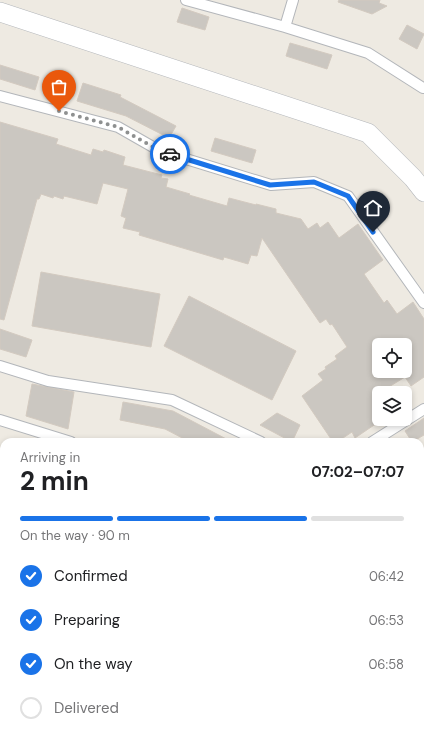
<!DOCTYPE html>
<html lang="en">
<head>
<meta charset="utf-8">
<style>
  body { margin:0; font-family:"DM Sans",sans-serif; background:#f6f6f6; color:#202124; height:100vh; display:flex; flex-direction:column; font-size:15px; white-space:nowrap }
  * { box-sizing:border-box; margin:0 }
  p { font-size:13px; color:#757577 }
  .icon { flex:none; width:22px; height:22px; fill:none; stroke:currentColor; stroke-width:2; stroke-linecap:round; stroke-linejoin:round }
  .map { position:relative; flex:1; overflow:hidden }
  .panel { position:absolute; left:0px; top:438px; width:424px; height:300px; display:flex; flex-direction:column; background:#fff; border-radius:12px 12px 0 0; box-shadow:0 2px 6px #0003 }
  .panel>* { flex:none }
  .buttons { position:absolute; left:372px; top:338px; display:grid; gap:8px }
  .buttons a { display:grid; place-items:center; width:40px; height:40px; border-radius:6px; background:#fff; box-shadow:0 2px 6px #0003; font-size:20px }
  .pin { position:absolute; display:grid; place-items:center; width:34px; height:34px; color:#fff; margin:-41px -17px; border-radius:50% 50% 50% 0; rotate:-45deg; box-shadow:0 0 4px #0007 }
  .pin .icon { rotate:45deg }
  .courier { position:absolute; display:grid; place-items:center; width:40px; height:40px; margin:-20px; border:3px solid #1a73e8; border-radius:50%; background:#fff; color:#222; box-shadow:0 1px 5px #0007 }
  .head em { font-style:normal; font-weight:700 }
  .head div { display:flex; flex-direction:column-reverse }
  .head { display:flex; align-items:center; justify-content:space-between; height:68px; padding:0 20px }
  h1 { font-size:26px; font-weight:700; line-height:30px }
  .bar { display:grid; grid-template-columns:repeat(4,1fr); gap:6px 4px; align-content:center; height:48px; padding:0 20px }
  .bar i { height:5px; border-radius:3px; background:#e0e0e0 }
  .bar .current { background:#1a73e8 }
  .bar p { grid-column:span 4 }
  ol { padding:0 20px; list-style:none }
  li { display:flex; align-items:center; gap:12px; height:44px }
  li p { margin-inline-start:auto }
  li .icon { padding:4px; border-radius:50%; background:#1a73e8; color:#fff; stroke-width:4 }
  li:last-child { color:#757577 }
  li i { width:22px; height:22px; border:2px solid #e0e0e0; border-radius:50% }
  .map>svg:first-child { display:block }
  .building { fill:#cbc7c1; stroke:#d3cac0; fill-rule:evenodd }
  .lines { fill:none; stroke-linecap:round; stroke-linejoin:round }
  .service-casing { stroke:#b3b6ba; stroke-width:12 }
  .minor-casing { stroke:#b3b6ba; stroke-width:20 }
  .service { stroke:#fff; stroke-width:10 }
  .minor { stroke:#fff; stroke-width:19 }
  .done { stroke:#8e9090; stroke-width:4; stroke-dasharray:0 7.2 }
  .route { stroke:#1a73e8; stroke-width:5 }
</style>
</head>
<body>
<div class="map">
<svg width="424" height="738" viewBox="0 0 424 738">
  <rect width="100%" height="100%" fill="#eeeae2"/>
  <path class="building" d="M339 0H380L379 3 387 6 372 14 338 2Z
    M182 8 209 17 205 30 177 22Z
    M407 25 424 34 417 49 399 39Z
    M290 43 332 55 327 69 286 56Z
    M0 65 39 77 35 90 0 79Z
    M83 83 121 95 120 97 176 126 169 138 126 116 77 101Z
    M0 122 58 139 56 144 91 155 93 149 103 152 104 150 125 157 123 165 162 175 161 178 168 179 166 187 190 194 189 195 227 206 229 198 256 205V204L276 209V213L301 219 308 229 317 223 320 228 328 222 339 238 358 224 383 260 364 274 384 303 387 300 397 314 413 302 424 319V377L411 386 405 377 379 393V408L373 412 380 421 355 438 352 432 337 442H333L302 396 323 380 318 374 326 369 325 367 337 359 335 356 347 347 332 324 330 325 326 319 320 323 262 238 257 256 251 255 248 264 224 257 223 260 139 235 140 232 123 228 126 218 121 216 128 189 103 183 97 204 64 196 63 199 54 196 53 198 41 194 39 199H37L4 320 0 319ZM379 345H405V371H379Z
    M215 138 256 150 252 163 211 151Z
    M41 272 160 294 151 347 32 326Z
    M189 296 296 351 272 400 164 346Z
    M0 329 32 340 26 357 0 349Z
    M32 384 74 392 68 429 26 416Z
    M123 402 173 411 232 442H190L165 429 120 420Z
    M277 413 300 425 292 442 260 425Z
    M424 418V435L412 442 405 431Z"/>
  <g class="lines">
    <g class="service-casing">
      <path id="service" d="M186 0 285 27 368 53 423 88
        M285 27 293 0
        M0 96 118 127 160 151 271 185 314 182 348 196 424 303
        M0 366 48 381 172 400 261 442
        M0 420 71 442
        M372 442 424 409
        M420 710 424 712
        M82 738 84 734
        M136 738 138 734"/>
    </g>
    <g class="minor-casing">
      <path id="minor" d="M0 12 368 133 413 178 424 192"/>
    </g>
    <use href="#service" class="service"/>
    <use href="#minor" class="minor"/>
  </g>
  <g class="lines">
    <path class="done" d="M59 111 118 127 160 151 170 154"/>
    <path class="route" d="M170 154 270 185 314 182 348 196 373 232"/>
  </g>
</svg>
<div class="buttons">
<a><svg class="icon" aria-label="locate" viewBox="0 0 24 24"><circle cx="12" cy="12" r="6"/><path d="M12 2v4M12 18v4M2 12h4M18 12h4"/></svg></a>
<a><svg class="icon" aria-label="layers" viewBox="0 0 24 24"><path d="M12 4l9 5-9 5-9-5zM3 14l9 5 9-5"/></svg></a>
</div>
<div class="pin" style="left:59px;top:111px;background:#ea580c"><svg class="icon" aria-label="bag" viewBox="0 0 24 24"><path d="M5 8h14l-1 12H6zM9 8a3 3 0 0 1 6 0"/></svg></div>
<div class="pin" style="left:373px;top:232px;background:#1f2937"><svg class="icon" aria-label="home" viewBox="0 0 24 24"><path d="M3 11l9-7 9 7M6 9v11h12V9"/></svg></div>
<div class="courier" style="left:170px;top:154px"><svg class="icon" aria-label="car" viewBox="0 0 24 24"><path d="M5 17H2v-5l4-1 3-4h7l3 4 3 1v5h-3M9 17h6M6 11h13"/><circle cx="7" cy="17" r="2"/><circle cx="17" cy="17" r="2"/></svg></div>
<section class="panel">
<div class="head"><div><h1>2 min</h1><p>Arriving in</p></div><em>07:02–07:07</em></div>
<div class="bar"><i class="current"></i><i class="current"></i><i class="current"></i><i></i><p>On the way · 90 m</p></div>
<ol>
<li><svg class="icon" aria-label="check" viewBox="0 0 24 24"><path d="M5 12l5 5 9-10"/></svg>Confirmed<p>06:42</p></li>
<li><svg class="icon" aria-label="check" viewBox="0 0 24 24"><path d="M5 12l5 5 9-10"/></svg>Preparing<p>06:53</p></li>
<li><svg class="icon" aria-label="check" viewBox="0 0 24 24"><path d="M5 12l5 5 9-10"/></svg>On the way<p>06:58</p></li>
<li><i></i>Delivered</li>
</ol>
</section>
</div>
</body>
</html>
